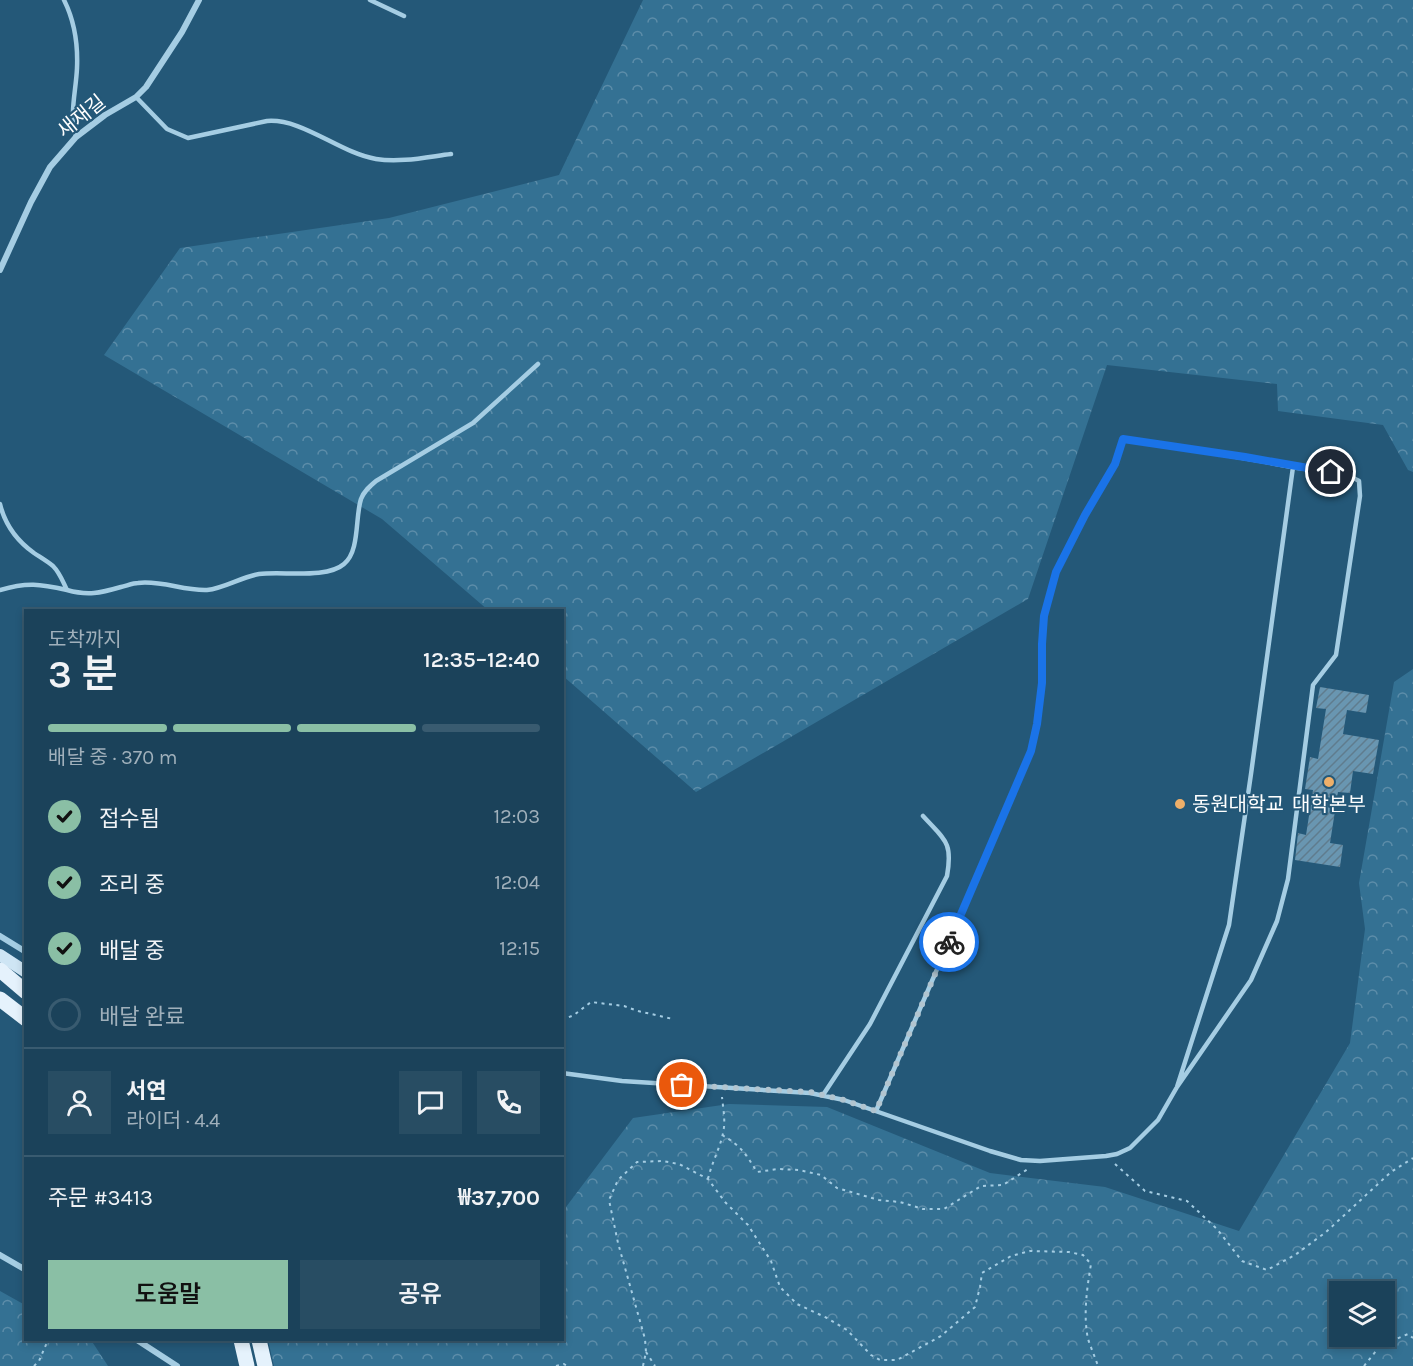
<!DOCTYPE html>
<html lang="ko">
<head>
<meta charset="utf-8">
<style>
  body { margin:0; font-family:Karla,"Noto Sans KR",sans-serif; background:#284d63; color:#f1f3f6; height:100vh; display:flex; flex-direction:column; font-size:22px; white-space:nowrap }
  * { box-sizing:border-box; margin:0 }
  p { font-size:20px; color:#a0b0bb }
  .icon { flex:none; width:33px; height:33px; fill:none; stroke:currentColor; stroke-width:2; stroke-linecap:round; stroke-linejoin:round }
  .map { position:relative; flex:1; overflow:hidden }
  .details { position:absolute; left:24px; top:609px; width:540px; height:732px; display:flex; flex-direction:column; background:#1b425a; border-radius:0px; box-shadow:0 3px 9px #0003,0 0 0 2px #395b70 }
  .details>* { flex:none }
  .controls { position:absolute; left:1329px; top:1281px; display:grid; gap:12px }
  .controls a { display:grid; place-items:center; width:66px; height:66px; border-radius:0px; background:#1b425a; box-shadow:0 3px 9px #0003,0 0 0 2px #395b70; font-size:30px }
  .pin { position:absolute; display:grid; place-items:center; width:51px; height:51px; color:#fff; margin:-26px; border:3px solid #fff; border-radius:50%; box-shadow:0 2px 6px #0007 }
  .courier { position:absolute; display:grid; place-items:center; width:60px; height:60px; margin:-30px; border:4px solid #1a73e8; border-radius:50%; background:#fff; color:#222; box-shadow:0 2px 8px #0007 }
  .head em { font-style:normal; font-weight:600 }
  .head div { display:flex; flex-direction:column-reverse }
  .head { display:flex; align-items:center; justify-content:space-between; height:102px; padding:0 24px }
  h1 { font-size:39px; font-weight:600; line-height:45px }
  .bar { display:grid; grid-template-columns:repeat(4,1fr); gap:9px 6px; align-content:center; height:72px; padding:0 24px }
  .bar i { height:8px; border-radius:4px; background:#395b70 }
  .bar .current { background:#8abfa5 }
  .bar p { grid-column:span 4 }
  .line { display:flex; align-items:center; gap:15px; padding:0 24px; border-top:2px solid #395b70 }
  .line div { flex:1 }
  .round { display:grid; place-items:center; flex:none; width:63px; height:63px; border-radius:0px; background:#284d63 }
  ol { padding:0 24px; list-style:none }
  li { display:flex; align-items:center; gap:18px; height:66px }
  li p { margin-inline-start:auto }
  li .icon { padding:6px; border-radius:50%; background:#8abfa5; color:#111; stroke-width:4 }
  li:last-child { color:#a0b0bb }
  li i { width:33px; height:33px; border:3px solid #395b70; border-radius:50% }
  .cta { display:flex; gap:12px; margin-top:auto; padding:12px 24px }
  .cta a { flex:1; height:69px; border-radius:0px; background:#8abfa5; color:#111; font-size:24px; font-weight:600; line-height:69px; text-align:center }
  .cta a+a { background:#284d63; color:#f1f3f6 }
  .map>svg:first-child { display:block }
  .forest { fill:url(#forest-crowns); fill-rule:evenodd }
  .building { fill:url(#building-hatch) }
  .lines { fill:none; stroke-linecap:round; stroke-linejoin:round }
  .path { stroke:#a5cde3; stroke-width:2; stroke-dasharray:3 4.5; stroke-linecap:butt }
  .lane { stroke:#a5cde3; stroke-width:4.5 }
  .street { stroke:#a5cde3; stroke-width:6 }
  .secondary { stroke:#cee5f4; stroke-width:12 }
  .primary { stroke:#e5f2fc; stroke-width:15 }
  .done { stroke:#b2c5d0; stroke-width:6; stroke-dasharray:0 10.8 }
  .route { stroke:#1a73e8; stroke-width:8 }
  .poi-dot { fill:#eeaf69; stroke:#245878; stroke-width:2 }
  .labels { text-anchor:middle; stroke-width:4.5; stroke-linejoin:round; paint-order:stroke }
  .street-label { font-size:20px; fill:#fff; stroke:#245878 }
  .poi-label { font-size:20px; fill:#fff; stroke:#245878; text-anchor:start }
</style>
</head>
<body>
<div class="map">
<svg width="1413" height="1366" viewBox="0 0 1413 1366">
  <defs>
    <pattern id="forest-crowns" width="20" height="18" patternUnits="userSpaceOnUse" patternTransform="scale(1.5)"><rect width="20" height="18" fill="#347193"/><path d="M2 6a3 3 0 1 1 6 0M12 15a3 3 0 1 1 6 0" fill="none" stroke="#5d8da9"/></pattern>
    <pattern id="building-hatch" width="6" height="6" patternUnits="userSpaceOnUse" patternTransform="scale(1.5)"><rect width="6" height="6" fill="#6996b1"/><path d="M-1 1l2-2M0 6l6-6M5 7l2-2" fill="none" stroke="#5f7c8e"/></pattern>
  </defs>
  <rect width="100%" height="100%" fill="#245878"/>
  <path class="forest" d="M643 0H1413V472L1408 470 1383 425 1278 411 1277 384 1107 365 1028 599 696 792 563 676 562 610H488L382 519 104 355 180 248 389 218 559 175Z
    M1413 669V1366H274L268 1340H562L563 1211 633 1118 729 1104 827 1107 990 1173 1105 1187 1239 1231 1350 1043 1365 929 1359 883 1394 682ZM1340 1292H1384V1336H1340Z
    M0 1291 25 1305 26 1340H91L108 1366H0Z"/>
  <path class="building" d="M1320 687 1369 695 1366 713 1347 710 1343 734 1379 740 1373 774 1353 771 1350 793 1338 792 1330 843 1343 845 1340 867 1295 860 1298 833 1306 835 1313 790 1305 789 1310 757 1318 759 1326 709 1316 708Z"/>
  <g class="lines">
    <path class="path" d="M562 1020 574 1015 591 1002 624 1006 638 1011 673 1019
      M722 1135C741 1146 746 1154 757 1172L778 1169 799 1170 821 1175 837 1188 879 1200 900 1202 923 1209H944L981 1186 1003 1185 1028 1169
      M1115 1164 1145 1191 1187 1201 1217 1229 1242 1261 1267 1270 1295 1255 1326 1232 1391 1172 1413 1158
      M708 1179C712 1161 722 1145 724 1127 725 1118 723 1107 722 1097
      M646 1352 655 1366
      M34 1366 39 1361 48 1340
      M556 1366 564 1364 567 1366
      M643 1366 646 1352 645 1339 618 1243 609 1200 618 1180 637 1162 662 1161 679 1164 708 1179 725 1202 748 1225 771 1261 780 1287 797 1304 827 1318 847 1330 871 1355 880 1360H897L941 1336 975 1307 980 1287 982 1273 1011 1256 1030 1251 1069 1252 1083 1255 1091 1264C1087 1288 1083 1315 1088 1339 1091 1348 1095 1357 1098 1366
      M1364 1366 1380 1346 1408 1334 1413 1338"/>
    <path class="lane" d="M64 0C74 20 78 45 77 68 76 92 69 113 76 137
      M370 0 404 16
      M136 97 167 129 188 138 267 121C302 118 340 153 376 159 400 163 427 157 451 154
      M0 504C5 525 16 540 34 553 40 557 47 561 53 566 60 573 63 582 67 590 88 596 100 593 121 587 126 586 133 583 138 583 161 580 184 591 207 590 225 588 241 577 259 574 282 571 327 579 344 564 360 551 355 517 361 499 364 491 370 486 376 481L473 423 538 364
      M0 590C27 582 40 584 67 590
      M562 1073 622 1081 810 1093 844 1100 990 1151 1021 1160 1040 1161 1106 1156 1117 1154 1130 1148 1158 1120 1177 1087 1229 925 1251 774 1293 467
      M823 1095 870 1024 947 876C953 842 945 840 923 816
      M876 1111 1031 751 1037 724 1042 683V644L1044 616 1056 572 1085 515 1115 464 1123 439C1179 448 1236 456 1292 467 1314 471 1340 470 1359 481L1360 496 1336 655 1313 685 1288 879 1277 921 1251 980 1177 1087"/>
    <path class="street" d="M0 270 31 202 50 167 76 137 105 115 136 97 146 87 182 32 199 0
      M0 936 26 952
      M0 1255 26 1270
      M137 1340 177 1366"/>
    <path class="secondary" d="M0 955 26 972"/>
    <path class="primary" d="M0 970 26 992
      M0 999 26 1019
      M241 1340 247 1366
      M259 1340 265 1366"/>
  </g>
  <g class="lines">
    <path class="done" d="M682 1085 810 1092 844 1100 876 1111 949 942"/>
    <path class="route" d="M949 942 1031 751 1037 724 1042 683V644L1044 616 1056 572 1085 515 1115 464 1123 439 1245 457 1331 472"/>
  </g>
  <g class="poi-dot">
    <circle cx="1329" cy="782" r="6"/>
    <circle cx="1180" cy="804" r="6"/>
  </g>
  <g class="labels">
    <g class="street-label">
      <text transform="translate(81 116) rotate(-39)" y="7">새재길</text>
    </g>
    <g class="poi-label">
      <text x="1192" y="811">동원대학교</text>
      <text x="1329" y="811" text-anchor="middle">대학본부</text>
    </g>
  </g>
</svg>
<div class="controls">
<a><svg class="icon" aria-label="layers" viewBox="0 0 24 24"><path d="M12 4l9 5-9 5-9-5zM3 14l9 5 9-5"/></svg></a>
</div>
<div class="pin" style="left:682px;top:1085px;background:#ea580c"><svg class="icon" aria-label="bag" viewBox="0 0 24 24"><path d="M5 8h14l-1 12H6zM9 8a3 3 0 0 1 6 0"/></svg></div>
<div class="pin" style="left:1331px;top:472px;background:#1f2937"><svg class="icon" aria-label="home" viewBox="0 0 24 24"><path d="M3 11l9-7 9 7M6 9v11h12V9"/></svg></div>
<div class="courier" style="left:949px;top:942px"><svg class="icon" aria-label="bike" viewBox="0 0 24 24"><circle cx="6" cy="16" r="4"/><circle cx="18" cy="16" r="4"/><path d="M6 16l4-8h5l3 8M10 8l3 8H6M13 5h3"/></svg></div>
<section class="details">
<div class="head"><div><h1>3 분</h1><p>도착까지</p></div><em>12:35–12:40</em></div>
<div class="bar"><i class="current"></i><i class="current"></i><i class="current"></i><i></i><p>배달 중 · 370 m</p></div>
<ol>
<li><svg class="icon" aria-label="check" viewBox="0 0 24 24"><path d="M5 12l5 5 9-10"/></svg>접수됨<p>12:03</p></li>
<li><svg class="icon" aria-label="check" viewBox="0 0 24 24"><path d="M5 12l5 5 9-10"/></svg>조리 중<p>12:04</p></li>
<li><svg class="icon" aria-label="check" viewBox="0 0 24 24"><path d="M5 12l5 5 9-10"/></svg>배달 중<p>12:15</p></li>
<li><i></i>배달 완료</li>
</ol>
<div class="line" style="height:108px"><a class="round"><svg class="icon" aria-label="person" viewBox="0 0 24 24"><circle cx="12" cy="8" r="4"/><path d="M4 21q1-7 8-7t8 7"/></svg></a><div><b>서연</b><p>라이더 · 4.4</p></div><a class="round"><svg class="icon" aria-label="chat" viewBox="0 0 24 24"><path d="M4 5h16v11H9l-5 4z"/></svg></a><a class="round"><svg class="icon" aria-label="phone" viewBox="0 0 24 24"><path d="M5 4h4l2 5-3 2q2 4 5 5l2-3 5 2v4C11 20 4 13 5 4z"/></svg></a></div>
<div class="line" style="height:78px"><div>주문 #3413</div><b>₩37,700</b></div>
<div class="cta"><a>도움말</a><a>공유</a></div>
</section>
</div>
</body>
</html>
